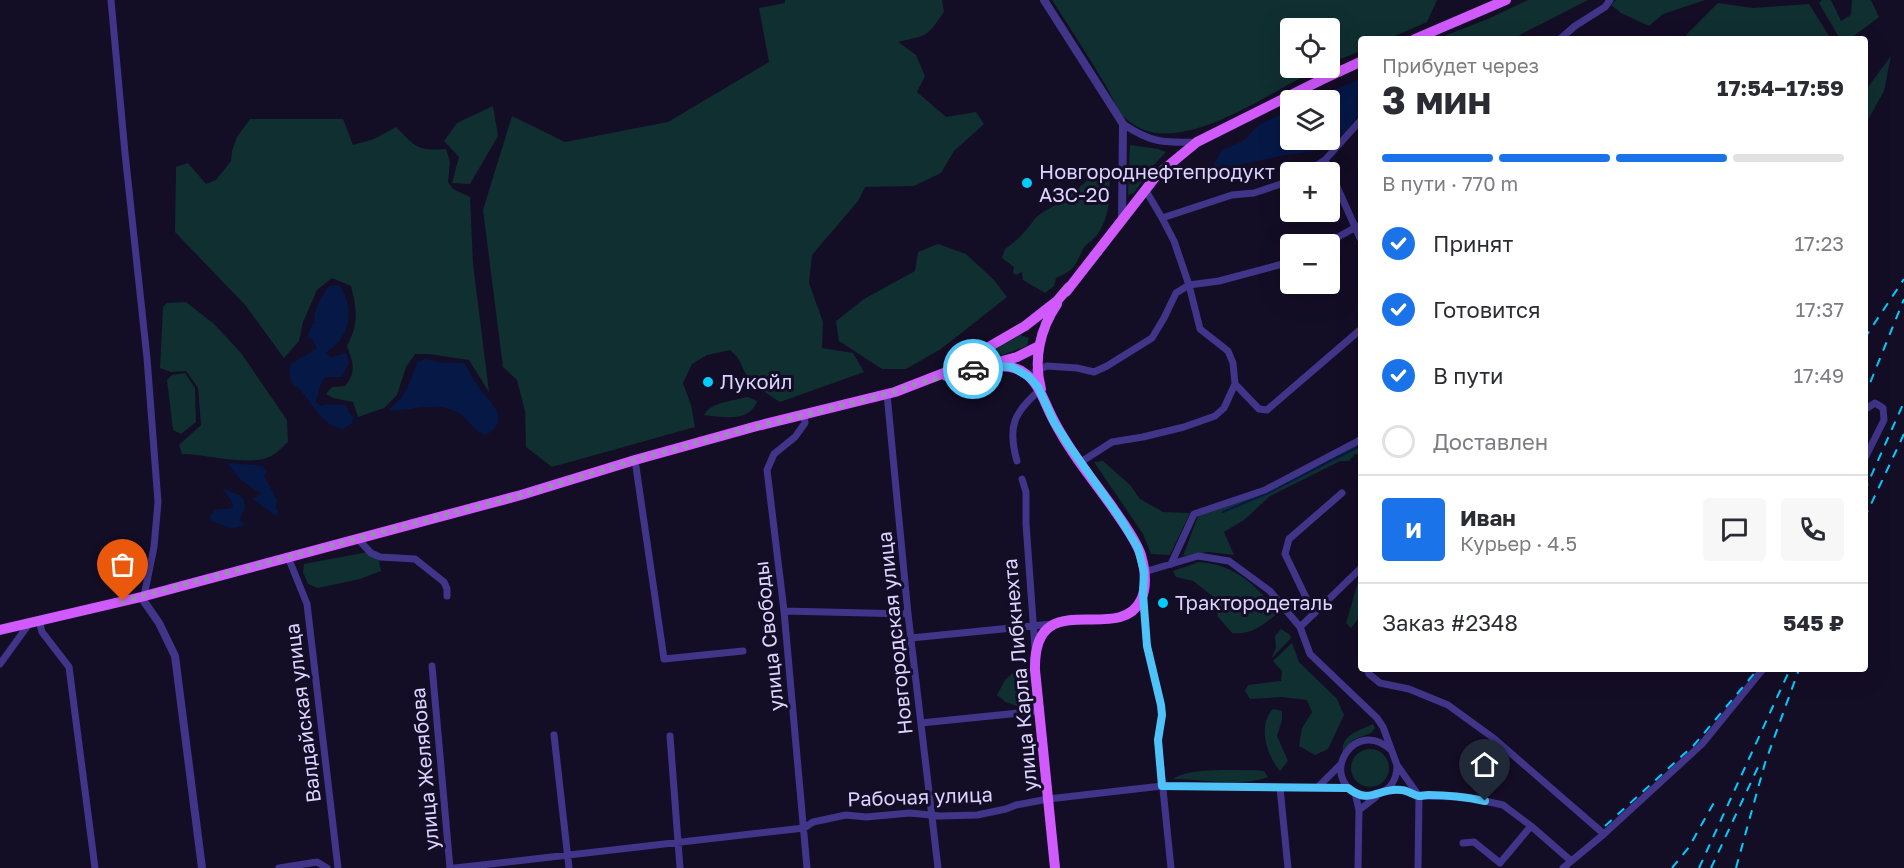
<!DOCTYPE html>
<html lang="ru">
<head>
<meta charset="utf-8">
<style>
  body { margin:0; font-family:"Golos Text",sans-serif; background:#f7f7f7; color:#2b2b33; height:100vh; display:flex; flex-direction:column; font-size:22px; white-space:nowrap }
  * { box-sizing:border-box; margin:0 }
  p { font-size:20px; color:#7c7c81 }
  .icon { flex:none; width:33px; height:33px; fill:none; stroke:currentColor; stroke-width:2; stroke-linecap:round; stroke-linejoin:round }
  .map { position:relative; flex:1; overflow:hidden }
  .panel { position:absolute; left:1358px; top:36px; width:510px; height:636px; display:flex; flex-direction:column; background:#fff; border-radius:6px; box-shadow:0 6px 24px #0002 }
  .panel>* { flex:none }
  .fabs { position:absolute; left:1280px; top:18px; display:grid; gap:12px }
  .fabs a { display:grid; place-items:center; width:60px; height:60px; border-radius:6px; background:#fff; box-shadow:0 6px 24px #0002; font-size:30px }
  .pin { position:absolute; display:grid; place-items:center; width:51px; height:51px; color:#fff; margin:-62px -26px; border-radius:50% 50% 50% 0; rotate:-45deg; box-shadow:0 0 6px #0007 }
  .pin .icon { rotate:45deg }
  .courier { position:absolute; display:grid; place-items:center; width:60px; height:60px; margin:-30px; border:4px solid #4fc3f7; border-radius:50%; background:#fff; color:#222; box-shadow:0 2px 8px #0007 }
  .headline em { font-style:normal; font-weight:700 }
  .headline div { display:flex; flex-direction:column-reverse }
  .headline { display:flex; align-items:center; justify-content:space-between; height:102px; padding:0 24px }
  h1 { font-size:39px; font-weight:700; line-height:45px }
  .bar { display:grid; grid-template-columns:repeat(4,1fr); gap:9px 6px; align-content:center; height:72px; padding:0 24px }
  .bar i { height:8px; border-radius:4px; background:#e1e1e2 }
  .bar .selected { background:#1a73e8 }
  .bar p { grid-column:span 4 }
  .line { display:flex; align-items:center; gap:15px; padding:0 24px; border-top:2px solid #e1e1e2 }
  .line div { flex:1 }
  .round { display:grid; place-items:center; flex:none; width:63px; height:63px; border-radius:6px; background:#f7f7f7 }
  ol { padding:0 24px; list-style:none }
  li { display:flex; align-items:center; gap:18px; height:66px }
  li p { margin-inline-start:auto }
  li .icon { padding:6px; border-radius:50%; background:#1a73e8; color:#fff; stroke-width:4 }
  li:last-child { color:#7c7c81 }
  li i { width:33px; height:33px; border:3px solid #e1e1e2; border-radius:50% }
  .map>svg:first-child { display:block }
  .green { fill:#102f31 }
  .water { fill:#061846 }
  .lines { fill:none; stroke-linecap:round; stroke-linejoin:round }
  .stream { stroke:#061846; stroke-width:2 }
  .minor { stroke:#403589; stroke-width:7 }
  .tertiary { stroke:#403589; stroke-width:8 }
  .primary { stroke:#d15aff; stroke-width:10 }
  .rail { stroke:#00cdfe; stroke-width:2; stroke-dasharray:9 8; stroke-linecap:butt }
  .done { stroke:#968eb3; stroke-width:6; stroke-dasharray:0 10.8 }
  .route { stroke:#4fc3f7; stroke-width:8 }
  .poi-dot { fill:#00cdfe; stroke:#140d26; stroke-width:2 }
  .labels { text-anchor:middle; stroke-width:6; stroke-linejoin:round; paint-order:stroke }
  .poi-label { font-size:20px; fill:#dcd3ff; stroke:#140d26; text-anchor:start }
  .street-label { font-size:20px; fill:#dcd3ff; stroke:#140d26 }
</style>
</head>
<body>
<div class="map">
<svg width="1904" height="868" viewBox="0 0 1904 868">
  <rect width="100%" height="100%" fill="#140d26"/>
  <path class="green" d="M785 0H942L944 12C926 38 928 35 898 42L916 55 925 76 917 92 946 117 976 112 984 124 954 151 941 173 914 186 865 187 858 201 812 255 809 283 823 322 822 348 853 353 864 372 780 402C768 394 753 386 746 374 739 361 742 361 730 350L707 355 692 364 683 383 691 405 695 427 552 467 526 447 525 411 517 380 503 367 483 210 512 116 565 142 668 122 769 62 759 8 785 3Z
    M1052 0H1437L1427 22 1388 39H1360V51L1329 64V28H1290V68H1321C1271 89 1174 167 1124 117 1116 109 1112 96 1106 86 1089 57 1070 28 1052 0Z
    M1528 0H1588L1512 39H1437L1490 18Z
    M1616 0H1705L1663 14 1649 26 1621 13 1611 5Z
    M1822 0H1831L1841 21 1851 15 1852 0H1871L1879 17 1850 39H1840L1819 3Z
    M1718 3 1753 8 1809 4 1831 39H1687V34Z
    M1891 56 1884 91 1865 125V91Z
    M493 106 498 136 470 184 452 183 459 157 444 141 457 123Z
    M250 119H343L353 145 374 139 396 127C416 147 416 151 446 149L450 162 448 182 453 189 470 197 473 264 489 392 469 360 429 354H415L406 367 397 395 384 408 358 417 353 402 333 398 326 394 332 387 345 386C357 372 353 362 347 346 359 323 357 310 351 286L332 278 317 290 303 322 299 341 284 358 246 306 175 232 176 167 188 163 206 184 216 180 231 161 232 151 237 137Z
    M1130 145 1158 149 1166 152 1151 168 1134 193 1128 195Z
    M1100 168 1109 169C1110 191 1111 213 1099 232 1095 239 1087 243 1083 249 1074 267 1076 269 1056 278L1054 286 1045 293 1023 280 1022 272 1016 275 1013 273 1014 267 1002 258 1005 249C1017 241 1026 231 1034 220 1041 211 1056 206 1065 199 1078 189 1089 179 1100 168Z
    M938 244 966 254 994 280 1007 297 941 349 906 369H882L839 341 836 321 864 299 915 271 918 252Z
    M186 302 214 324 241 353 287 420 288 442C283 446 278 452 273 455 253 468 207 454 182 454L179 445 201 425 198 388 186 371 171 372 160 368 163 307 167 303Z
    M1020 335 1029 338 1027 346 970 366 969 364Z
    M185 373 195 388 196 422 181 434 173 430 167 380 172 375Z
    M747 397 757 401C749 423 723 417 704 415 711 402 733 401 747 397Z
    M1360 442V454H1355L1349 461H1340L1270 496 1244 520 1224 532 1234 555 1208 552 1183 556 1198 516 1325 464Z
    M1103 461 1130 485 1140 499 1163 512 1190 513 1170 555 1151 554 1143 534 1094 462Z
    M368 552 379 561 381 571 360 579 318 588 308 584 303 572 304 564Z
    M1199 562C1207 563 1216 564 1223 567 1245 574 1265 595 1277 614 1261 626 1252 635 1232 633L1218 617 1215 598 1193 581 1176 577 1173 571Z
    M1360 575V616L1351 628 1346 623Z
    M1281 629 1290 635 1291 638 1271 659 1276 648 1275 636Z
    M1292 643 1299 662 1337 699 1344 715 1328 749 1315 755 1299 746 1302 728 1312 712 1307 700 1282 697 1250 699 1245 691 1248 685 1281 681 1282 671 1273 661Z
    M1013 673C1028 681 1032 684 1030 702L1019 707 1006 702 997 695 1005 680Z
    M1273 709 1282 711V720L1277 736 1288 761 1280 771C1267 756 1257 725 1273 709Z
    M1373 724 1375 728 1371 733 1353 740 1343 752C1340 735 1361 730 1373 724Z
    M1351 768a19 19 0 1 1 38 0a19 19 0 1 1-38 0Z
    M1254 770 1264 771 1268 777C1239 788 1204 779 1173 779 1191 767 1233 771 1254 770Z"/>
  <path class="water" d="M1360 79V112L1347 131 1316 151 1280 156 1216 170 1214 163 1223 150 1243 141 1260 124 1290 110V140H1329V100H1311Z
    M339 285C351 301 352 324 340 340 337 345 331 348 326 353L330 357 346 353 349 363 342 377H326L321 383 316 402 320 406C330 402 337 406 346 404L349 413 354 417 351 424 343 429C321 426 314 404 299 389 296 386 294 386 292 382 288 376 290 370 291 364L317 348 312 339 307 338 312 325 315 323C312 311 322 295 329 286Z
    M426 359 438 362 464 363C469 370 472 378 477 384 488 402 514 418 486 435 471 430 472 421 460 414 437 399 412 412 388 410 409 394 408 384 418 361Z
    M232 463 263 466 267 472 264 475 277 500 276 508 279 513 276 516 253 499 261 494 240 479 228 464Z
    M222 488 239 495 244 500 245 509 239 520 246 524C230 533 227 525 211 521L210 515 215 510 233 508 232 502Z"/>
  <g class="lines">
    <path class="stream" d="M1223 512 1268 493 1360 446"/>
    <path class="minor" d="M111 0 125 153 147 358 158 502 154 547 144 596
      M1560 39 1575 26 1605 7 1610 0
      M1123 124C1151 143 1164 143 1197 142
      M1325 160 1360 238
      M1307 172 1325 160 1360 121
      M1145 189 1162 218 1232 195 1254 193 1290 181
      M1162 218 1174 241 1189 285 1200 329 1228 351 1233 363 1235 384
      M1325 244 1360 225
      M1035 371 1047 366 1077 368 1094 372 1107 366 1152 338 1164 318 1176 293 1189 285 1219 281 1290 262
      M887 394 908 614 938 868
      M1864 410 1875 403 1883 408 1884 420 1864 460
      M804 415 805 423 795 437 774 454 767 470 784 611 807 868
      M635 460 664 659 743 651
      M1017 461C1007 426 1014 412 1041 389
      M1081 462 1112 442 1143 437 1184 427 1215 416 1224 408 1235 384 1259 409 1267 410 1360 330
      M1022 479 1026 492V524L1035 648
      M357 538 371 553 380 557 415 559 444 582 447 589V596
      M288 557 307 604 338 868
      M1171 564 1194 514 1265 490 1360 440
      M1144 572 1198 556 1229 561 1270 591 1300 627 1310 654 1377 718 1383 727 1397 765 1419 796
      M1143 596 1147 646 1161 705 1162 715 1158 740 1171 868
      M784 611 908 614
      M1314 614 1285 554 1289 539 1342 493
      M39 621 42 632 69 667 95 868
      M1300 627 1360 569
      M911 638 1052 624
      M0 664 29 624
      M432 666 450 868
      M1367 669 1369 674 1380 683 1409 689 1448 705 1492 737 1604 834
      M921 723 1039 711
      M554 735 569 868
      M670 736 680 868
      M1391 750C1355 717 1319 775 1357 794 1364 797 1372 797 1379 794 1392 788 1397 779 1397 765
      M1318 787 1341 764
      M1280 788 1288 868
      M1388 789 1404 790 1419 796 1466 797 1503 805 1531 826 1570 860
      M1355 793 1359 810 1358 868
      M1359 810 1376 797
      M1463 843 1474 842 1500 863 1531 826
      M279 868 317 862 327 868
      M455 868 804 828 813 822 846 815 866 817 910 813 940 816 977 815 1006 809 1016 805 1048 799 1162 786 1348 788
      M1418 868 1419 796
      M1563 868 1604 834 1702 744 1763 669"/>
    <path class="tertiary" d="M1044 0 1123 124 1122 219
      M141 597 159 623 175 656 202 868"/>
    <path class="primary" d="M1415 39 1506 0
      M1066 292 1157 175 1197 142 1321 80 1360 62
      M987 366C1000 366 1015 365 1026 374 1041 386 1045 405 1054 421 1070 452 1093 480 1113 508 1123 523 1135 538 1141 555 1145 569 1147 587 1141 600 1118 647 1033 582 1035 670L1055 868
      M946 376 1017 357 1039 346
      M1041 389C1033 360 1040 329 1057 304
      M0 630 141 597 521 495 635 460 757 426 895 392 944 373 1025 326 1057 301 1069 287"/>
    <path class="rail" d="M1864 339 1904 279
      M1864 398 1904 299
      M1864 492 1904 402
      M1864 519 1904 434
      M1605 826 1694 745 1758 669
      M1672 868 1689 847 1716 799
      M1699 868 1790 669
      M1711 868 1759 765
      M1736 868 1765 763 1798 672"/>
  </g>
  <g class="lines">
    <path class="done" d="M123 601 521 495 635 460 739 431 887 394 925 381 973 369"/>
    <path class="route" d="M973 369 987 366 1012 367 1029 377 1038 387 1054 422 1070 447 1120 518 1138 548 1144 572 1143 594 1147 646 1161 705 1162 715 1158 740 1162 786 1348 788C1371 806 1378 787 1401 790 1407 790 1413 795 1419 796 1422 796 1425 795 1428 795 1447 795 1466 797 1485 801"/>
  </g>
  <g class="poi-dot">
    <circle cx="1027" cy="183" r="6"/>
    <circle cx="708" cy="382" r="6"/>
    <circle cx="1163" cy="603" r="6"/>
  </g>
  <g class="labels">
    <g class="poi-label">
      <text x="1039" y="179">Новгороднефтепродукт<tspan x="1039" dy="23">АЗС-20</tspan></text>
      <text x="720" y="389">Лукойл</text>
      <text x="1175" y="610">Трактородеталь</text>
    </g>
    <g class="street-label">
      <text transform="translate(895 633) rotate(-96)" y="7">Новгородская улица</text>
      <text transform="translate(769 636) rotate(-96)" y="7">улица Свободы</text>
      <text transform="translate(1020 675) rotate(-95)" y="7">улица Карла Либкнехта</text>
      <text transform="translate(303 713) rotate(-97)" y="7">Валдайская улица</text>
      <text transform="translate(425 769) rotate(-95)" y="7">улица Желябова</text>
      <text transform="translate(920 797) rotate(-2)" y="7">Рабочая улица</text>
    </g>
  </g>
</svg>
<div class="fabs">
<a><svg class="icon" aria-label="locate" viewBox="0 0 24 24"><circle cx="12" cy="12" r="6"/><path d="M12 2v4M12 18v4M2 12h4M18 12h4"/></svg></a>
<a><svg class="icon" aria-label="layers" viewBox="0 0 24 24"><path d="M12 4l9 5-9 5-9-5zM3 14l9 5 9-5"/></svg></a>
<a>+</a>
<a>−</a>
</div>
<div class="pin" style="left:123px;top:601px;background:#ea580c"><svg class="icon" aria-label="bag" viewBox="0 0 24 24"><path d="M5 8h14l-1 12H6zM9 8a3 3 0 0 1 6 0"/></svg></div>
<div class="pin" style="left:1485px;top:801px;background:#1f2937"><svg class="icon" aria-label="home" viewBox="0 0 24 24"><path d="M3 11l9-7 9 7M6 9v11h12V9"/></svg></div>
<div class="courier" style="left:973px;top:369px"><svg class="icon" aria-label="car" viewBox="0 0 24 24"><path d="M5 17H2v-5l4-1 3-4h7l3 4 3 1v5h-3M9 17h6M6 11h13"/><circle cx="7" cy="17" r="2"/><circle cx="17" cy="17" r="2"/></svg></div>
<section class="panel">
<div class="headline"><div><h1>3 мин</h1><p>Прибудет через</p></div><em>17:54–17:59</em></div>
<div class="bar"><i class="selected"></i><i class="selected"></i><i class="selected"></i><i></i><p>В пути · 770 m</p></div>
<ol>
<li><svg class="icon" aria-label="check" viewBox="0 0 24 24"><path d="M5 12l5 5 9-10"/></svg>Принят<p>17:23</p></li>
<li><svg class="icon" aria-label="check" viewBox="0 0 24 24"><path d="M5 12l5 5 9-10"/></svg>Готовится<p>17:37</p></li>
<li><svg class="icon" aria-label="check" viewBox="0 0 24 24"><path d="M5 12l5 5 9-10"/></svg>В пути<p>17:49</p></li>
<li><i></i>Доставлен</li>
</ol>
<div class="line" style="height:108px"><b class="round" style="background:#1a73e8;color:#fff">И</b><div><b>Иван</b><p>Курьер · 4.5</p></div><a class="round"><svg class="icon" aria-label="chat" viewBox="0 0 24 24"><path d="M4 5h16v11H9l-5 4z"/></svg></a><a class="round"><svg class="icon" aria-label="phone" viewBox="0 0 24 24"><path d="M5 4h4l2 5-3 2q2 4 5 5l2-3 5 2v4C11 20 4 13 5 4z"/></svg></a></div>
<div class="line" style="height:78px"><div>Заказ #2348</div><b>545 ₽</b></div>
</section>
</div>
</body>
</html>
